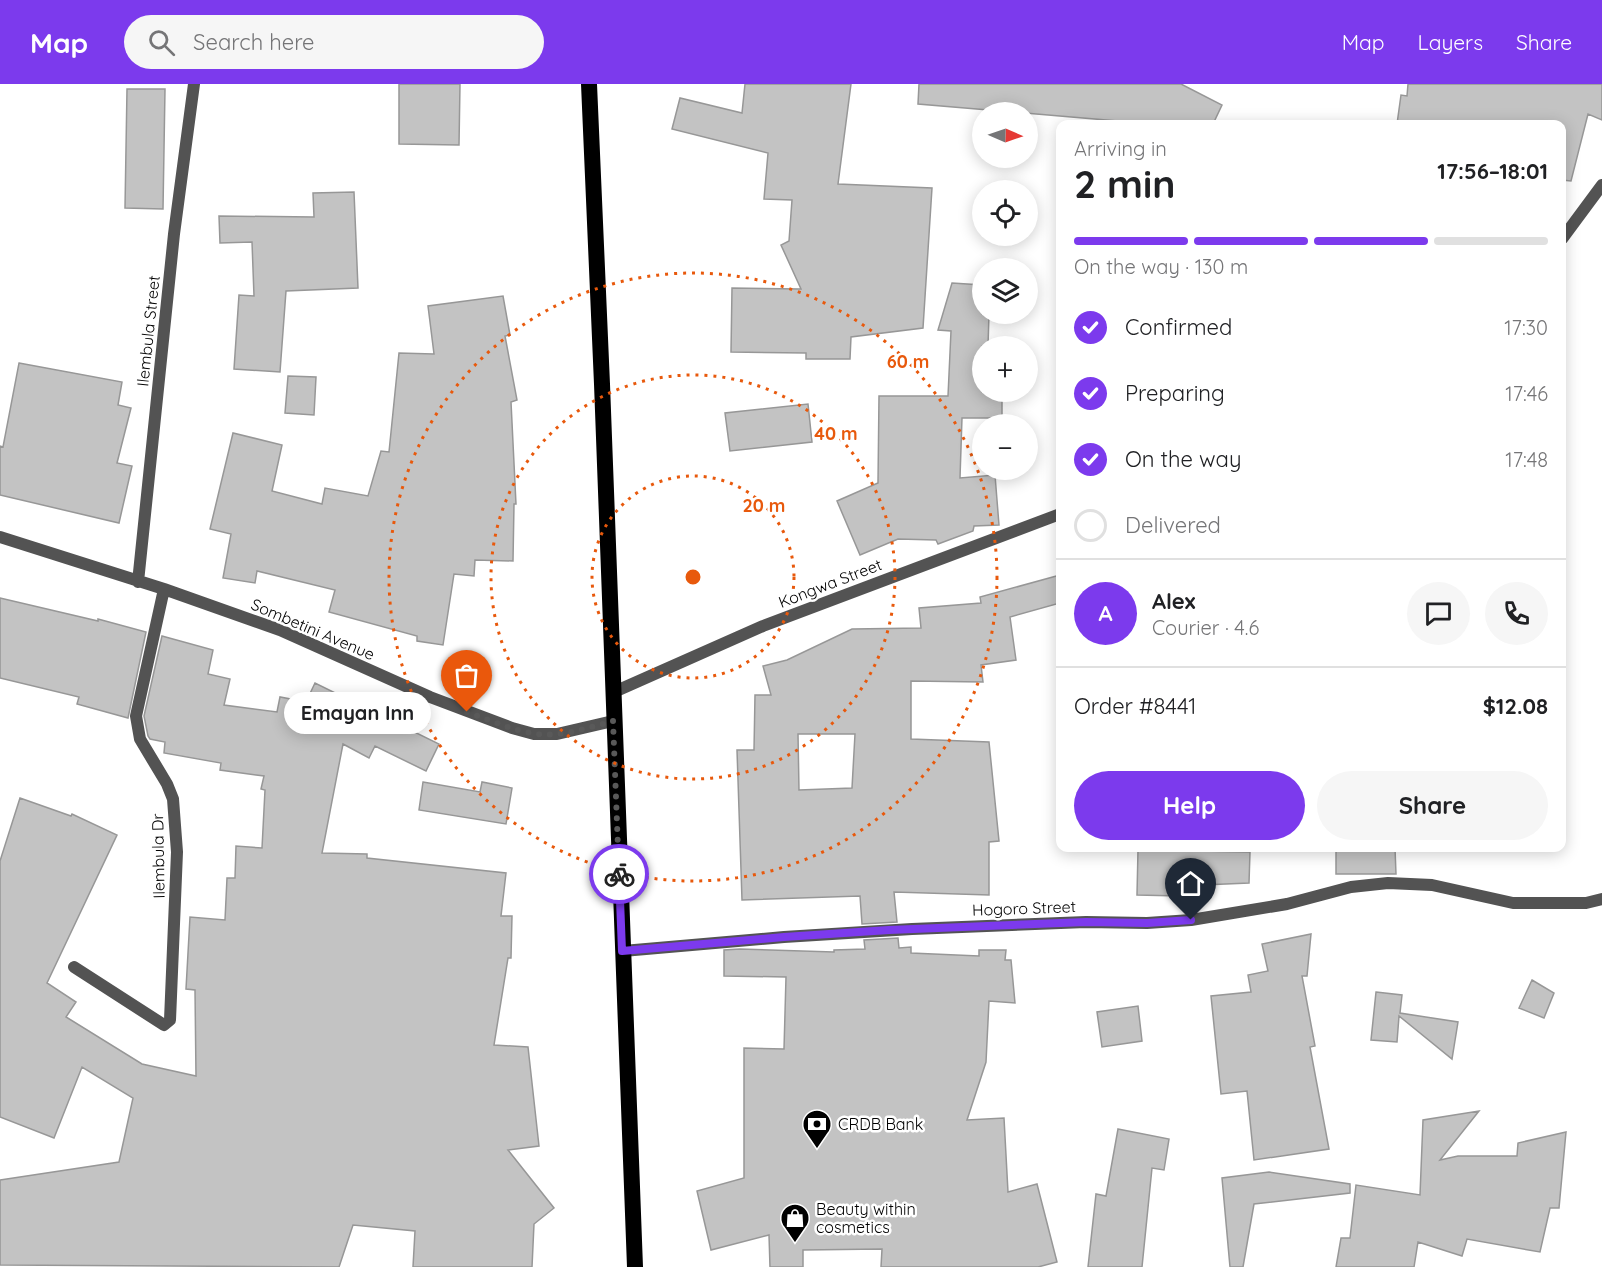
<!DOCTYPE html>
<html lang="en">
<head>
<meta charset="utf-8">
<style>
  body { margin:0; font-family:Quicksand,sans-serif; background:#f6f6f6; color:#202124; height:100vh; display:flex; flex-direction:column; font-size:22px; white-space:nowrap }
  * { box-sizing:border-box; margin:0 }
  p { font-size:20px; color:#757577 }
  .icon { flex:none; width:33px; height:33px; fill:none; stroke:currentColor; stroke-width:2; stroke-linecap:round; stroke-linejoin:round }
  .map { position:relative; flex:1; overflow:hidden }
  .panel { position:absolute; left:1056px; top:36px; width:510px; height:732px; display:flex; flex-direction:column; background:#fff; border-radius:12px; box-shadow:0 3px 15px #0003 }
  .panel>* { flex:none }
  .needle { width:39px; rotate:92deg }
  .buttons { position:absolute; left:972px; top:18px; display:grid; gap:12px }
  .buttons a { display:grid; place-items:center; width:66px; height:66px; border-radius:50%; background:#fff; box-shadow:0 3px 15px #0003; font-size:30px }
  .pin { position:absolute; display:grid; place-items:center; width:51px; height:51px; color:#fff; margin:-62px -26px; border-radius:50% 50% 50% 0; rotate:-45deg; box-shadow:0 0 6px #0007 }
  .pin .icon { rotate:45deg }
  .courier { position:absolute; display:grid; place-items:center; width:60px; height:60px; margin:-30px; border:4px solid #7c3aed; border-radius:50%; background:#fff; color:#222; box-shadow:0 2px 8px #0007 }
  .bubble { position:absolute; height:42px; border-radius:21px; background:#fff; box-shadow:0 3px 15px #0003; font-size:20px; font-weight:700; line-height:42px; text-align:center }
  .headline em { font-style:normal; font-weight:700 }
  .headline div { display:flex; flex-direction:column-reverse }
  .headline { display:flex; align-items:center; justify-content:space-between; height:102px; padding:0 18px }
  h1 { font-size:39px; font-weight:700; line-height:45px }
  .bar { display:grid; grid-template-columns:repeat(4,1fr); gap:9px 6px; align-content:center; height:72px; padding:0 18px }
  .bar i { height:8px; border-radius:4px; background:#e0e0e0 }
  .bar .active { background:#7c3aed }
  .bar p { grid-column:span 4 }
  .line { display:flex; align-items:center; gap:15px; padding:0 18px; border-top:2px solid #e0e0e0 }
  .line div { flex:1 }
  .round { display:grid; place-items:center; flex:none; width:63px; height:63px; border-radius:32px; background:#f6f6f6 }
  ol { padding:0 18px; list-style:none }
  li { display:flex; align-items:center; gap:18px; height:66px }
  li p { margin-inline-start:auto }
  li .icon { padding:6px; border-radius:50%; background:#7c3aed; color:#fff; stroke-width:4 }
  li:last-child { color:#757577 }
  li i { width:33px; height:33px; border:3px solid #e0e0e0; border-radius:50% }
  .primary-button { display:flex; gap:12px; margin-top:auto; padding:12px 18px }
  .primary-button a { flex:1; height:69px; border-radius:36px; background:#7c3aed; color:#fff; font-size:24px; font-weight:700; line-height:69px; text-align:center }
  .primary-button a+a { background:#f6f6f6; color:#202124 }
  header { display:flex; align-items:center; gap:36px; box-sizing:border-box; height:84px; padding:0 30px; background:#7c3aed; color:#fff }
  header strong { font-size:28px }
  nav { display:flex; gap:33px; margin-inline-start:auto; font-size:21px }
  .search { width:420px; height:54px; background:#f6f6f6; display:flex; align-items:center; gap:15px; box-sizing:border-box; padding:0 21px; border-radius:33px; color:#757577; font-size:22px }
  .map>svg:first-child { display:block }
  .building { fill:#c3c3c3; stroke:#979797; stroke-width:1.5; fill-rule:evenodd }
  .lines { fill:none; stroke-linecap:round; stroke-linejoin:round }
  .minor { stroke:#535353; stroke-width:12 }
  .trunk { stroke:#000; stroke-width:16 }
  .done { stroke:#595959; stroke-width:6; stroke-dasharray:0 10.8 }
  .route { stroke:#7c3aed; stroke-width:8 }
  .ring { fill:none; stroke:#e8590c; stroke-width:3; stroke-dasharray:3 6 }
  .labels { text-anchor:middle; stroke-width:5; stroke-linejoin:round; paint-order:stroke }
  .street-label { font-size:16px; fill:#000; stroke:#fff }
  .poi-label { font-size:16px; fill:#000; stroke:#fff; text-anchor:start }
  .centre { fill:#e8590c; stroke:#fff; stroke-width:3 }
  .ring-label { font-size:18px; text-anchor:middle; font-weight:bold; fill:#e8590c; stroke:#fff; stroke-width:5; stroke-linejoin:round; paint-order:stroke }
</style>
</head>
<body>
<header>
<strong>Map</strong>
<div class="search"><svg class="icon" aria-label="search" viewBox="0 0 24 24"><circle cx="10" cy="10" r="6"/><path d="M15 15l6 6"/></svg>Search here</div>
<nav><a>Map</a><a>Layers</a><a>Share</a></nav>
</header>
<div class="map">
<svg width="1602" height="1183" viewBox="0 0 1602 1183">
  <rect width="100%" height="100%" fill="#fff"/>
  <path class="building" d="M399 0H460L459 61 399 60Z
    M745 0H851L838 100 932 104 923 244 851 253 850 275H806V269L731 268 732 204 801 205 781 161 789 157 792 116 764 115 768 69 672 45 680 14 742 29Z
    M919 0H1181L1222 21 1213 40H1129V38L918 20Z
    M1408 0H1602V36L1588 30 1571 97 1562 96V40H1397L1401 11 1407 12Z
    M127 5H165L163 125 125 124Z
    M354 108 358 204 286 207 280 288 234 285 239 211 254 212 252 158 220 159 219 132 314 133 313 109Z
    M952 199 982 201V230H989L988 262H982V308H1002V334H962L960 394 995 391 999 441 974 442 973 447 938 460 936 456 898 455 860 471 837 417 878 399 879 312H948L951 247 938 246Z
    M503 212 510 251 505 252 517 316 511 318 516 420H514L513 477 475 476 474 492 454 490 443 561 417 557V552L329 528 335 506 257 487 255 499 223 494 231 450 210 445 233 349 282 361 272 407 322 420 325 404 368 412 381 367 389 368 399 269 434 270 428 222Z
    M19 279 122 298 118 321 131 324 117 379 132 382 119 439 0 411V362L3 363Z
    M288 292 316 293 314 331 285 329Z
    M808 320 812 358 730 367 725 329Z
    M1060 491V519L1010 533 1016 576 981 581 983 598 911 597V655L989 658 999 757 989 758V811L894 808 897 838 862 840 860 812 742 816 737 666H754L755 611H771L763 582 787 576 852 545 921 544 919 524 981 519 980 513ZM798 650H855L852 704 799 706Z
    M0 514 98 537V535L146 548 128 634 77 620 79 613 0 594Z
    M162 552 213 566 208 590 230 595 224 621 277 628 280 613 306 618 315 599 439 660 426 687 375 662 369 674 343 660 322 769 367 770V774L506 789 501 832H512L511 874H508L494 961 528 963 539 1062 508 1066 554 1124 534 1140 532 1183H413L415 1147 353 1141 339 1183 0 1181V1096L119 1078 133 1014 82 983 54 1054 0 1033V777L20 714 71 732 72 730 117 751 47 899 76 918 66 933 142 980 196 992 195 906 186 905 190 833 225 836 227 794H235L236 762 262 764 265 706 261 705 264 692 220 686 221 679 164 669 165 658 150 655 148 652 144 632Z
    M423 698 480 708 482 698 512 704 506 740 419 726Z
    M1336 764H1395L1396 790H1336Z
    M1138 766 1250 768 1249 799 1179 802V812L1137 811Z
    M1311 850 1307 892H1302L1315 962 1310 963 1329 1065 1254 1076 1247 1007 1221 1010 1211 912 1251 908 1248 891 1268 887 1262 860Z
    M898 854 899 864 911 863V869L979 872V866H1006L1005 876H1011L1015 919 989 917 986 978 967 1036 1004 1034 1008 1108 1037 1100 1057 1178 1038 1183H881L882 1165 803 1166V1183H770L769 1151 711 1166 697 1107 744 1094V964L784 965 786 893 724 892V866L740 865 834 868V866L865 865 864 856Z
    M1532 896 1554 909 1544 934 1519 924Z
    M1376 908 1402 911 1400 929 1458 938 1452 975 1399 932 1397 958 1371 956Z
    M1138 922 1142 957 1102 963 1097 928Z
    M1479 1027 1440 1076 1458 1072H1517L1518 1059 1566 1048 1559 1124H1550L1540 1168 1467 1155 1462 1172 1418 1158 1414 1183H1336L1341 1154H1350L1356 1101 1420 1111 1423 1036Z
    M1118 1045 1169 1055 1164 1086 1152 1084 1142 1183H1088L1096 1110 1106 1112Z
    M1269 1088 1350 1100V1109L1254 1120 1243 1183H1230L1222 1094Z"/>
  <g class="lines">
    <path class="minor" d="M1562 155 1602 101
      M0 453 164 505 280 546 430 613 512 644 534 650H557L613 637
      M138 498 174 150 194 0
      M614 608 763 542 1060 430
      M623 867 784 853 912 845 1086 838 1147 839 1191 836 1287 820 1351 803 1388 799 1432 801 1513 819H1586L1602 815
      M74 883 164 941 170 936 177 768 173 715 167 700 140 655 136 632 164 505"/>
    <path class="trunk" d="M589 0 602 300 635 1183"/>
  </g>
  <g class="lines">
    <path class="done" d="M467 628C496 638 527 654 558 650 576 648 595 642 613 637L619 790"/>
    <path class="route" d="M619 790 622 867 784 853 889 846 1086 838 1147 839 1191 836"/>
  </g>
  <g class="ring">
    <circle cx="693" cy="493" r="101"/>
    <circle cx="693" cy="493" r="202"/>
    <circle cx="693" cy="493" r="304"/>
  </g>
  <defs>
    <g id="bank-pin" transform="scale(1.5)"><path d="M0 17L-7.5 6A9.5 9.5 0 1 1 7.5 6Z" fill="#000" stroke="#fff"/><path d="M-6-4H6V4H-6ZM0-2.3a2.3 2.3 0 1 0 0 4.6a2.3 2.3 0 1 0 0-4.6Z" fill="#fff"/></g>
    <g id="shop-pin" transform="scale(1.5)"><path d="M0 17L-7.5 6A9.5 9.5 0 1 1 7.5 6Z" fill="#000" stroke="#fff"/><path d="M-5-2.5h2.3a2.7 3.5 0 0 1 5.4 0H5L5.5 6h-11ZM-1.5-2.5h3a1.5 2.3 0 0 0-3 0Z" fill="#fff"/></g>
  </defs>
  <g fill-rule="evenodd">
    <use href="#bank-pin" x="817" y="1040"/>
    <use href="#shop-pin" x="795" y="1134"/>
  </g>
  <g class="labels">
    <g class="street-label">
      <text transform="translate(148 247) rotate(-84)" y="6">Ilembula Street</text>
      <text transform="translate(830 499) rotate(-21)" y="6">Kongwa Street</text>
      <text transform="translate(313 545) rotate(23)" y="6">Sombetini Avenue</text>
      <text transform="translate(158 772) rotate(-91)" y="6">Ilembula Dr</text>
      <text transform="translate(1024 824) rotate(-2)" y="6">Hogoro Street</text>
    </g>
    <g class="poi-label">
      <text x="838" y="1046">CRDB Bank</text>
      <text x="816" y="1131">Beauty within<tspan x="816" dy="18">cosmetics</tspan></text>
    </g>
  </g>
  <circle cx="693" cy="493" r="9" class="centre"/>
  <g class="ring-label">
    <text x="908" y="284">60 m</text>
    <text x="836" y="356">40 m</text>
    <text x="764" y="428">20 m</text>
  </g>
</svg>
<div class="buttons">
<a><svg class="needle" viewBox="-14 -14 28 28"><path d="M0-13l5 13h-10z" fill="#e53935"/><path d="M0 13l5-13h-10z" fill="#757577"/></svg></a>
<a><svg class="icon" aria-label="locate" viewBox="0 0 24 24"><circle cx="12" cy="12" r="6"/><path d="M12 2v4M12 18v4M2 12h4M18 12h4"/></svg></a>
<a><svg class="icon" aria-label="layers" viewBox="0 0 24 24"><path d="M12 4l9 5-9 5-9-5zM3 14l9 5 9-5"/></svg></a>
<a>+</a>
<a>−</a>
</div>
<div class="pin" style="left:467px;top:628px;background:#ea580c"><svg class="icon" aria-label="bag" viewBox="0 0 24 24"><path d="M5 8h14l-1 12H6zM9 8a3 3 0 0 1 6 0"/></svg></div>
<div class="pin" style="left:1191px;top:836px;background:#1f2937"><svg class="icon" aria-label="home" viewBox="0 0 24 24"><path d="M3 11l9-7 9 7M6 9v11h12V9"/></svg></div>
<div class="courier" style="left:619px;top:790px"><svg class="icon" aria-label="bike" viewBox="0 0 24 24"><circle cx="6" cy="16" r="4"/><circle cx="18" cy="16" r="4"/><path d="M6 16l4-8h5l3 8M10 8l3 8H6M13 5h3"/></svg></div>
<div class="bubble" style="left:284px;top:608px;width:147px">Emayan Inn</div>
<section class="panel">
<div class="headline"><div><h1>2 min</h1><p>Arriving in</p></div><em>17:56–18:01</em></div>
<div class="bar"><i class="active"></i><i class="active"></i><i class="active"></i><i></i><p>On the way · 130 m</p></div>
<ol>
<li><svg class="icon" aria-label="check" viewBox="0 0 24 24"><path d="M5 12l5 5 9-10"/></svg>Confirmed<p>17:30</p></li>
<li><svg class="icon" aria-label="check" viewBox="0 0 24 24"><path d="M5 12l5 5 9-10"/></svg>Preparing<p>17:46</p></li>
<li><svg class="icon" aria-label="check" viewBox="0 0 24 24"><path d="M5 12l5 5 9-10"/></svg>On the way<p>17:48</p></li>
<li><i></i>Delivered</li>
</ol>
<div class="line" style="height:108px"><b class="round" style="background:#7c3aed;color:#fff">A</b><div><b>Alex</b><p>Courier · 4.6</p></div><a class="round"><svg class="icon" aria-label="chat" viewBox="0 0 24 24"><path d="M4 5h16v11H9l-5 4z"/></svg></a><a class="round"><svg class="icon" aria-label="phone" viewBox="0 0 24 24"><path d="M5 4h4l2 5-3 2q2 4 5 5l2-3 5 2v4C11 20 4 13 5 4z"/></svg></a></div>
<div class="line" style="height:78px"><div>Order #8441</div><b>$12.08</b></div>
<div class="primary-button"><a>Help</a><a>Share</a></div>
</section>
</div>
</body>
</html>
